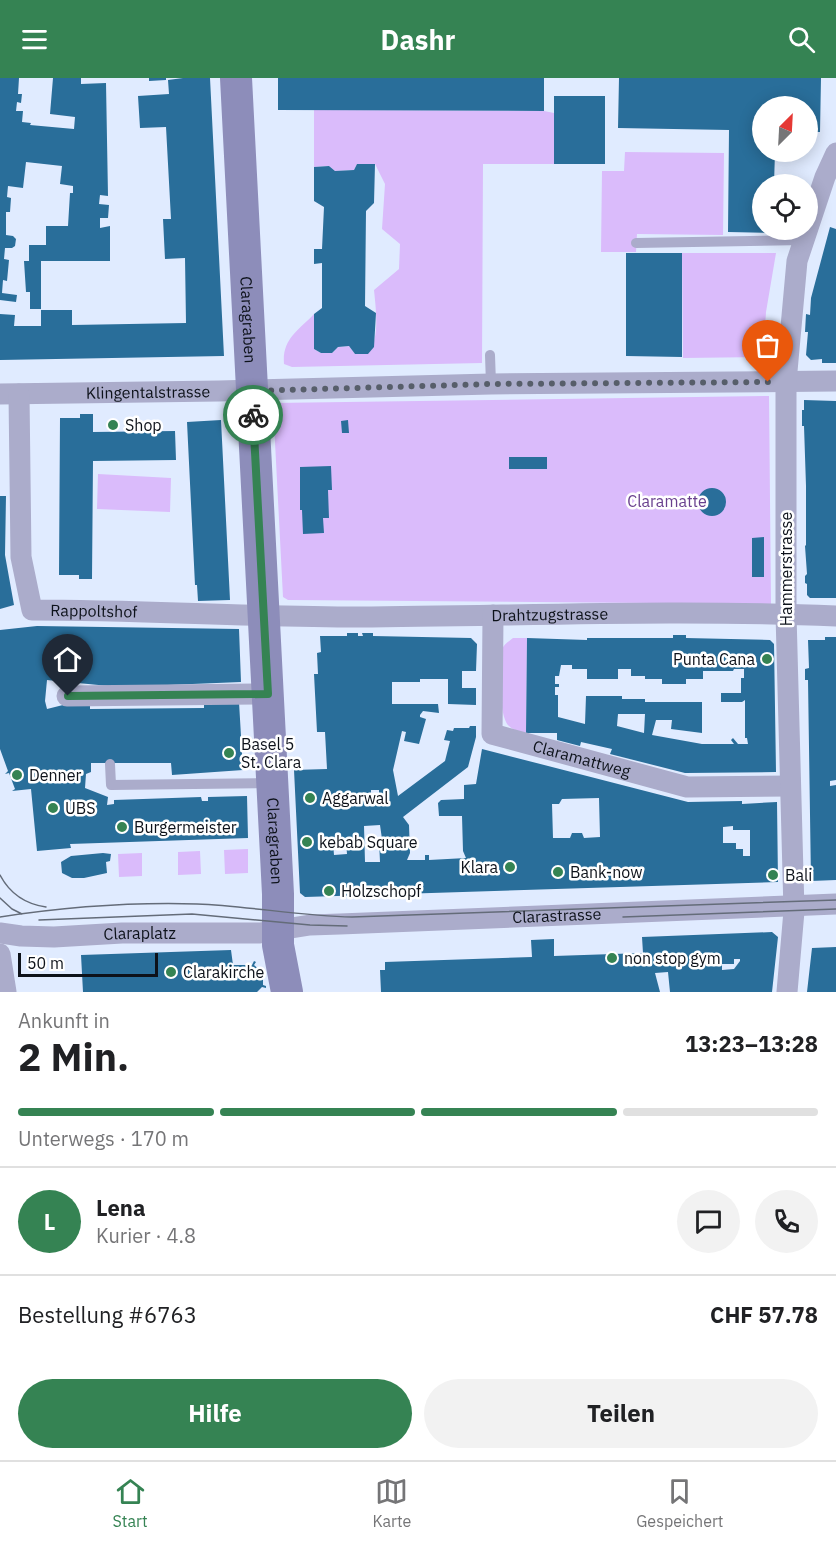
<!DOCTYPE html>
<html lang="de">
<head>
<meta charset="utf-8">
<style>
  body { margin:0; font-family:"IBM Plex Sans",sans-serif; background:#f2f2f2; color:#202124; height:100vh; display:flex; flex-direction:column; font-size:22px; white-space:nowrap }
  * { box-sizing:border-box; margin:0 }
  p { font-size:20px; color:#757577 }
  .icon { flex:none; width:33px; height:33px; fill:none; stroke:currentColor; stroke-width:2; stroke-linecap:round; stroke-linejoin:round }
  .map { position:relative; height:914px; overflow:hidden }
  .side { display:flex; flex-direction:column; background:#fff; flex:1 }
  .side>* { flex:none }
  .needle { width:39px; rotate:24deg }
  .controls { position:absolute; left:752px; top:18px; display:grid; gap:12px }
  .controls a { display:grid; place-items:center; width:66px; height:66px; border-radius:50%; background:#fff; box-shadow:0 3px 15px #0003; font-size:30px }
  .scale { position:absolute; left:18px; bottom:15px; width:140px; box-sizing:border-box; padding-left:6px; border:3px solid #0d121a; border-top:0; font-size:16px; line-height:21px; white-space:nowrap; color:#0d121a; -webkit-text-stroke:4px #fff; paint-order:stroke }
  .pin { position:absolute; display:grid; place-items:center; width:51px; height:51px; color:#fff; margin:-62px -26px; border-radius:50% 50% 50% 0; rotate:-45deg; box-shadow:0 0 6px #0007 }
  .pin .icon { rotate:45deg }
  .courier { position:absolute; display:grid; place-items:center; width:60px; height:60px; margin:-30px; border:4px solid #358353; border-radius:50%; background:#fff; color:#222; box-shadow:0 2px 8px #0007 }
  .overview em { font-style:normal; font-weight:700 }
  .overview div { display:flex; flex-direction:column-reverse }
  .overview { display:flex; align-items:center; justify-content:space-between; height:102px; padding:0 18px }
  h1 { font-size:39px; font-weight:700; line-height:45px }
  .bar { display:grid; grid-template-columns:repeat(4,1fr); gap:9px 6px; align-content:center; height:72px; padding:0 18px }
  .bar i { height:8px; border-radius:4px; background:#e0e0e0 }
  .bar .selected { background:#358353 }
  .bar p { grid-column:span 4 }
  .line { display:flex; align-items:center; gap:15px; padding:0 18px; border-top:2px solid #e0e0e0 }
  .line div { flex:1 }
  .round { display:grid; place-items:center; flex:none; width:63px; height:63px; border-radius:32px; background:#f2f2f2 }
  .primary-button { display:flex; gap:12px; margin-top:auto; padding:12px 18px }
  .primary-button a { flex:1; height:69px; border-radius:36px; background:#358353; color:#fff; font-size:24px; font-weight:700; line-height:69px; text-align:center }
  .primary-button a+a { background:#f2f2f2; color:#202124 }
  header { display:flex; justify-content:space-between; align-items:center; height:78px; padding:0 18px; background:#358353; color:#fff; font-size:27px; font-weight:700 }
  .tab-bar { display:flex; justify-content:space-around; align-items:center; height:84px; border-top:2px solid #e0e0e0; background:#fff; font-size:16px; color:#757577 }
  .tab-bar a { display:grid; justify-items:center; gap:3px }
  .tab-bar .selected { color:#358353 }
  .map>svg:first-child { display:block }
  .green { fill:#dabbfb }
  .building { fill:#296e9a; fill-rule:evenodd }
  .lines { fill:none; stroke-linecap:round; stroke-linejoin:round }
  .lane { stroke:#abaccb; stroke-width:10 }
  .street { stroke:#abaccb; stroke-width:21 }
  .secondary { stroke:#8d8dba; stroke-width:32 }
  .tram { stroke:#646c79; stroke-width:1.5 }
  .done { stroke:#575e6a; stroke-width:6; stroke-dasharray:0 10.8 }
  .route { stroke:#358353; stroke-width:8 }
  .poi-dot { fill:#358353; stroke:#fff; stroke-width:2 }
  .labels { text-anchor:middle; stroke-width:5; stroke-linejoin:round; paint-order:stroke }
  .street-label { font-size:16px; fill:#0d121a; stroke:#fff }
  .poi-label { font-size:16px; fill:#0d121a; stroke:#fff; text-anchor:start }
  .park-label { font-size:16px; fill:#69408e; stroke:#fff }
</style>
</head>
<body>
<header><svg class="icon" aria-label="menu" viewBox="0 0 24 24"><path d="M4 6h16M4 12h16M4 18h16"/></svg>Dashr<svg class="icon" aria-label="search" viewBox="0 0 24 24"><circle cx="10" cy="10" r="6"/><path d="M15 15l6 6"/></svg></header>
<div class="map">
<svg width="836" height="914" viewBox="0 0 836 914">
  <rect width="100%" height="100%" fill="#e0ebff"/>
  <path class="green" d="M314 32 544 33 554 35V86H483L482 285 292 289 284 286C282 261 298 253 314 236V271L321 275H332L338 269 349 268 355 276H368C380 260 376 232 374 212L399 191 400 166 382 151 385 106 375 86H357L354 92 335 93 329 88 314 89Z
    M625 74 724 75 723 157 637 156 636 174H601L602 93H624Z
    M682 175H776L766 234 763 279 683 280Z
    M769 318 771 526 288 522 283 519 273 325Z
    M98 396 171 400 170 434 97 431Z
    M513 560H527L526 655C521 654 513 652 509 648 499 640 498 586 501 574 503 567 508 564 513 560Z
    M248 771V795L225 796 224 772Z
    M200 773 201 796 178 797V774Z
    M142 775V798L119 799 118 776Z"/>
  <path class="building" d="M0 0H19L18 16H22L21 25 17 24 16 33H23L22 44 31 45 30 47 74 51 75 39 50 36 53 0H81V6L106 5 108 118 100 117 99 126 109 127 108 140H100V150L110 148V183H41V231H30V214H26L24 183H29V167H46V148H68L70 115H73V108L60 106 62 88 26 84 23 110 8 108 7 119 11 120 10 134H6V157L13 158 16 161 15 168 12 170H5L4 181 9 182 7 203 3 202 2 215 17 217 16 224 0 222Z
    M149 0H166V2L149 3Z
    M183 0H210L224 278 0 282V236L15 237 14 248H41V232H72V247L186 245 185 180 165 181 163 141H171L166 49 140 50 138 18 169 16 168 2Z
    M278 0H544V33L278 32Z
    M619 0H821L820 54H807V28H762V74H775L774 106H762V152H774V155L728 154 729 52 618 50Z
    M554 18H605V86H554Z
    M357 86H375L374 125 366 133 365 228 376 235 374 269 368 276H355L349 268 338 269 332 275H321L314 271V236L322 230V185L314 186V171H322L324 129 314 123V89L329 88 335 93 354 92Z
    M830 149 836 151V285H822V281L811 282 806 277 808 254H805L806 236 810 237 811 220Z
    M626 175H682V279L626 278Z
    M804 322 836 323V520H810L807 517V506L805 505V498L807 496 805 468 806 467V408L804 348H802V332H804Z
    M80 336H93V354L175 353 176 382 93 383 92 501H79V497H59L60 340H80Z
    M221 342 230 522 198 523 197 507H195L187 344Z
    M348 342 349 355H342L341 343Z
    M509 379H547V391H509Z
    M331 388 332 412H328L329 440H323L324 455 303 456 302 432H300V389Z
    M698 424a14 14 0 1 1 28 0a14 14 0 1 1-28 0Z
    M0 418H6L5 477 14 527 0 531Z
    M764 459V499H752V460Z
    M37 548 239 551 241 604 119 609 47 602 45 623 47 631 71 625 90 624V631L204 630V624H239L243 692 172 697 171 685H91V694L86 696 85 710 108 719 107 727 114 726V722L201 719 202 723H208V719L247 718 248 760 70 766 71 770 37 773 31 711 12 713 15 711 9 695 5 696 8 693 0 671V552Z
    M347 555H358V558H363L362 555H373V558L471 560 477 566 476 593H462V610H476V627L448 626V601H420V604H392V626H438L439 635 423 633 420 637V639L426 641 419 666 404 663 406 654 402 653 393 692 398 718 445 683 450 663 444 662 447 652 453 653 454 650H469L470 648H476V659L468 689 403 739 409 747 410 775 407 782H425V777H429V782L466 780 463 773 462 738H439L438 725 441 722 464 721V707L476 706 482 671 688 724 742 723V726L777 724 778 804 305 819 300 815 294 692 327 691 325 654H317L314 596H318L317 575 321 574 320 558H347ZM371 712H379V725H371ZM599 720 600 759 584 760 582 755H572L570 760H553L552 726H559L562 721ZM380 747 382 761 379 762 380 784H365L364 748ZM733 748V752H750V778H743V771H736V765H723V749ZM330 761H337V764L346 763 347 776 334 777 333 765H330Z
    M673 557H686V560L770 562 774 566 776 694 685 695 610 676 612 671 581 664 580 668 557 662V655H526L527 560 587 562V560H673ZM561 587H572V591H587V601H618V591H631V598H645V601H662V606H686V601H703V593H733L734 591H744V600H741V615H721V624H742L745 622V660H747L748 666H738L733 660 731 662 734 666H702L652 657 656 642H672L671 651 702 655V624H645V621H622V618H586L585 646 558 639V617H555V609H559V606H555V598H559ZM618 636H645L644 655 617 648Z
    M825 559H836V702L830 703V708L836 707V802L811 803 808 602H805V591L809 590 808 562H825Z
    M103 775 111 776 110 783 106 784 107 795 84 800H72L62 795 61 784 71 778Z
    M772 854 778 859 772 914H670L668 894 655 895 660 914H381L380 892H385V884L532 879 531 862 554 861V878L643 875 642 859ZM734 881H740V883L734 891 722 892V886H734Z
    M836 869V914H807L812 870Z
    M231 872 233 887H252L254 883 256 884 254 887 263 895V907L266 908V910L262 909 257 914H83L81 877Z"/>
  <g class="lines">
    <path class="lane" d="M636 165 804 162
      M490 277 491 306
      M110 686 111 707 269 705"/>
    <g class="street">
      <path id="s1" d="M0 316 219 313 491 306 836 303"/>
      <path id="s2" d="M19 316 21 479 32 532C141 532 250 539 359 539 518 538 677 531 836 538"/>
      <path id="s3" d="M493 537 492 656 687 709 790 708"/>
      <path d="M67 618 268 616"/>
      <path id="s4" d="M0 855 21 858 54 859 122 855H260L310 847 340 846 836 826"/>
      <path d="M0 876 6 914"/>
      <path d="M787 914 794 833 786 536V304L797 183 825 99 836 75"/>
    </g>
    <path class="secondary" id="s5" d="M236 0 278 816V867L287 914"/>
    <path class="tram" d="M0 797C10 816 25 826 46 829
      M0 820 12 831 22 836
      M0 839C65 829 131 824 197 826 249 828 300 838 352 839L836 822
      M623 839 836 831
      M39 842 192 836 310 847 347 848"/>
  </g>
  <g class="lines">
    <path class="done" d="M253 337 252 313 491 306 768 304"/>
    <path class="route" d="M68 618 268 616 253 337"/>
  </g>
  <g class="poi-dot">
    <circle cx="113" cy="347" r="6"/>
    <circle cx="767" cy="581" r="6"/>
    <circle cx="229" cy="675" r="6"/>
    <circle cx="17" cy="697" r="6"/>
    <circle cx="310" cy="720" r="6"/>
    <circle cx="53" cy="730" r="6"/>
    <circle cx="122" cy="749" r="6"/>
    <circle cx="307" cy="764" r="6"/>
    <circle cx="510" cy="789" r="6"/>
    <circle cx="558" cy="794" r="6"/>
    <circle cx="773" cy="797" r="6"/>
    <circle cx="329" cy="813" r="6"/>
    <circle cx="612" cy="880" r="6"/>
    <circle cx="171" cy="894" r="6"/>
  </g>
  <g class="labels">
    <g class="street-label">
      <text dy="6" stroke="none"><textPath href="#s5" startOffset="242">Claragraben</textPath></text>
      <text dy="6" stroke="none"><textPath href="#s1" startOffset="148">Klingentalstrasse</textPath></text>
      <text transform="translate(786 491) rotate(-90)" y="6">Hammerstrasse</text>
      <text dy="6" stroke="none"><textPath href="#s2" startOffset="279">Rappoltshof</textPath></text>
      <text dy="6" stroke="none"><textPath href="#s2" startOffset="735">Drahtzugstrasse</textPath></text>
      <text dy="6" stroke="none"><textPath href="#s3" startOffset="212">Claramattweg</textPath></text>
      <text dy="6" stroke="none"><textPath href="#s5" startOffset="764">Claragraben</textPath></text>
      <text dy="6" stroke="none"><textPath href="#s4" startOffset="558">Clarastrasse</textPath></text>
      <text dy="6" stroke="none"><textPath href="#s4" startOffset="140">Claraplatz</textPath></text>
    </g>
    <g class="poi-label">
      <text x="125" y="353">Shop</text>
      <text x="755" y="587" text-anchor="end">Punta Cana</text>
      <text x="241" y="672">Basel 5<tspan x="241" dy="18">St. Clara</tspan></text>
      <text x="29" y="703">Denner</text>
      <text x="322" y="726">Aggarwal</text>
      <text x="65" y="736">UBS</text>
      <text x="134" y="755">Burgermeister</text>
      <text x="319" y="770">kebab Square</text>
      <text x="498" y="795" text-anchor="end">Klara</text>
      <text x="570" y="800">Bank-now</text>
      <text x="785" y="803">Bali</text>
      <text x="341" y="819">Holzschopf</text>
      <text x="624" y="886">non stop gym</text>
      <text x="183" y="900">Clarakirche</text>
    </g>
    <g class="park-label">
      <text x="667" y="429">Claramatte</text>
    </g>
  </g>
</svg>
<div class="controls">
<a><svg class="needle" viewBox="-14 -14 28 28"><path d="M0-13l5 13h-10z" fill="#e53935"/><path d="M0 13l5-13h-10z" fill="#757577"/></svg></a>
<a><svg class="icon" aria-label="locate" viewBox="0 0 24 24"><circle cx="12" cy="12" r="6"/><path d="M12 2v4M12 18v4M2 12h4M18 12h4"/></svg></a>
</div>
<div class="scale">50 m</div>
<div class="pin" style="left:768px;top:304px;background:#ea580c"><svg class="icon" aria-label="bag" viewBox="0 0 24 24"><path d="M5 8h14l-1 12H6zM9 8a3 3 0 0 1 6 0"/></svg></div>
<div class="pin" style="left:68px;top:618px;background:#1f2937"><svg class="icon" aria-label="home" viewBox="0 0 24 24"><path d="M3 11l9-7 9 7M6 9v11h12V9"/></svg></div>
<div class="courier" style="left:253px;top:337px"><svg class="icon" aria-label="bike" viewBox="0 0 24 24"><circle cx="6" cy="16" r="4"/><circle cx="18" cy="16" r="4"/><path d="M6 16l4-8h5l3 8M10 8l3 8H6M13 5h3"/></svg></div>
</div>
<section class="side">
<div class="overview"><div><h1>2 Min.</h1><p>Ankunft in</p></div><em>13:23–13:28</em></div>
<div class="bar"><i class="selected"></i><i class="selected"></i><i class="selected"></i><i></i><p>Unterwegs · 170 m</p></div>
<div class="line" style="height:108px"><b class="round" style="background:#358353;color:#fff">L</b><div><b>Lena</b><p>Kurier · 4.8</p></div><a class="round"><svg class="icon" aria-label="chat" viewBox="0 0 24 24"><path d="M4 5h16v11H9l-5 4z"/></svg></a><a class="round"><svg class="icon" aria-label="phone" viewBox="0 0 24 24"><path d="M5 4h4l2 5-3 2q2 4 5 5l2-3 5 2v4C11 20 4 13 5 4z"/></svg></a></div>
<div class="line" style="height:78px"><div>Bestellung #6763</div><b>CHF 57.78</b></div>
<div class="primary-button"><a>Hilfe</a><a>Teilen</a></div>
</section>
<nav class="tab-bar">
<a class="selected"><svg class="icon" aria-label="home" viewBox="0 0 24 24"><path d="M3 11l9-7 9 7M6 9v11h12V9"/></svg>Start</a>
<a><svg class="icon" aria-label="map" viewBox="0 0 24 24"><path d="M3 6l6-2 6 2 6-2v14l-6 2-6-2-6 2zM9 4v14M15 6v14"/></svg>Karte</a>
<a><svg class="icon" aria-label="saved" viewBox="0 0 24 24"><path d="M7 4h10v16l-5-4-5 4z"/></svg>Gespeichert</a>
</nav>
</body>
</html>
